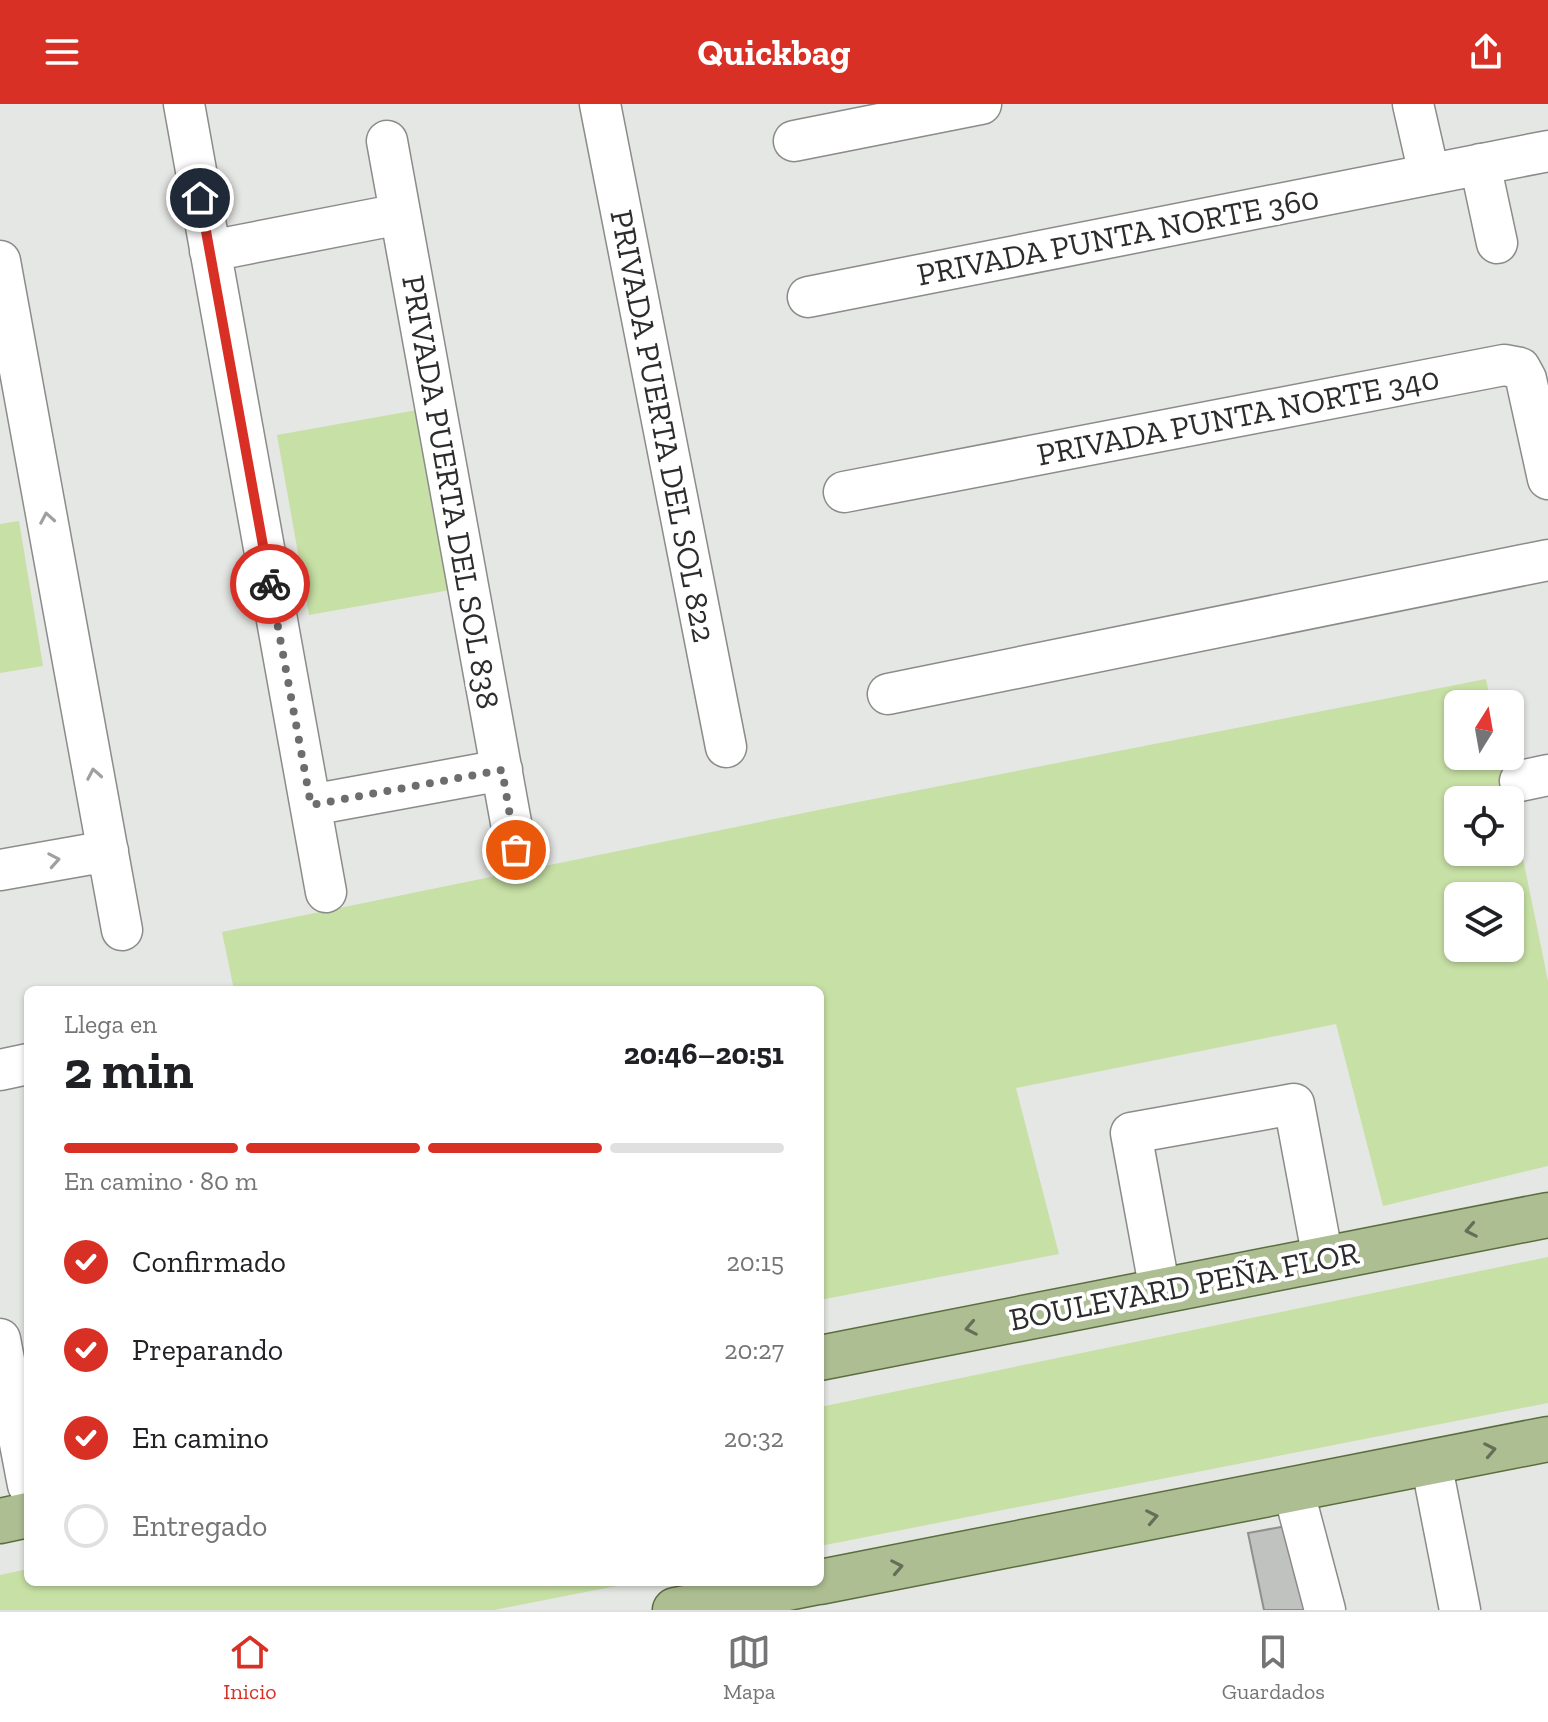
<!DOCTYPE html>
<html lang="es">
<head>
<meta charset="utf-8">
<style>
  body { margin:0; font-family:"Zilla Slab",serif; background:#f2f2f2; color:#202124; height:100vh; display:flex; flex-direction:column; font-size:30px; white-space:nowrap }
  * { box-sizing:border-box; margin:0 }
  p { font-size:26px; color:#757577 }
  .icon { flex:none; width:44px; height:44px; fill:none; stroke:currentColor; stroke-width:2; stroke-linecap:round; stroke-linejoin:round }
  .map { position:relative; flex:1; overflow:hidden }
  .details { position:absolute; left:24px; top:882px; width:800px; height:600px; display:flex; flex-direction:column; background:#fff; border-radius:12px; box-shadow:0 2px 6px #0004 }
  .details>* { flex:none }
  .needle { width:52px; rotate:11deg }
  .buttons { position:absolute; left:1444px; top:586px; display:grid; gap:16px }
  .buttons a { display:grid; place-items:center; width:80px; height:80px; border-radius:12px; background:#fff; box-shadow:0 2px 6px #0004; font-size:40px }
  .pin { position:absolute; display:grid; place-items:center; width:68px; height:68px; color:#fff; margin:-34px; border:4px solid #fff; border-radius:50%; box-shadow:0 2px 8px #0007 }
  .courier { position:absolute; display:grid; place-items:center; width:80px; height:80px; margin:-40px; border:6px solid #d93025; border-radius:50%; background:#fff; color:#222; box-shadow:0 2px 10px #0007 }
  .headline em { font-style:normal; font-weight:700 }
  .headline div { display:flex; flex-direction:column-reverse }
  .headline { display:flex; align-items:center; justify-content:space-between; height:136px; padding:0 40px }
  h1 { font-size:52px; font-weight:700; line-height:60px }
  .bar { display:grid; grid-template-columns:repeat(4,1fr); gap:12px 8px; align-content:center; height:96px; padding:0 40px }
  .bar i { height:10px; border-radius:6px; background:#e0e0e0 }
  .bar .selected { background:#d93025 }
  .bar p { grid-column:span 4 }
  ol { padding:0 40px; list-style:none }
  li { display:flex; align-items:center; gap:24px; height:88px }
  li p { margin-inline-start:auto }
  li .icon { padding:8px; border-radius:50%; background:#d93025; color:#fff; stroke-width:4 }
  li:last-child { color:#757577 }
  li i { width:44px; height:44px; border:4px solid #e0e0e0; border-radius:50% }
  header { display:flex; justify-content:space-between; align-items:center; height:104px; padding:0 40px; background:#d93025; color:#fff; font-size:36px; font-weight:700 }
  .tabs { display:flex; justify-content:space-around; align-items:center; height:112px; border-top:2px solid #e0e0e0; background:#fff; font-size:22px; color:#757577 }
  .tabs a { display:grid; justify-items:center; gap:4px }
  .tabs .selected { color:#d93025 }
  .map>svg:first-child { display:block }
  .green { fill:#c7e0a5; fill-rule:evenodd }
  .building { fill:#c0c2bf; stroke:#8f908d; stroke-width:2 }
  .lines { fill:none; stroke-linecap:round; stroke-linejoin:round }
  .minor-casing { stroke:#8b8c8a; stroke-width:43 }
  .major-casing { stroke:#5c6e3f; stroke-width:47 }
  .minor { stroke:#fff; stroke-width:40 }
  .major { stroke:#adbe92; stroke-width:44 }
  .oneway { stroke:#a0a0a0 }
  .oneway2 { stroke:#666e59 }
  .done { stroke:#6c6d6c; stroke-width:8; stroke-dasharray:0 14.4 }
  .route { stroke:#d93025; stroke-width:10 }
  .labels { text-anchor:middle; stroke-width:8; stroke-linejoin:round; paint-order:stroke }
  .street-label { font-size:32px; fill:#2b2c2b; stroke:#fff }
</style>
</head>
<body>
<header><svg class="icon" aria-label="menu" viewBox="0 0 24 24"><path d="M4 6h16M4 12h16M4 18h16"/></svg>Quickbag<svg class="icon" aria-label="share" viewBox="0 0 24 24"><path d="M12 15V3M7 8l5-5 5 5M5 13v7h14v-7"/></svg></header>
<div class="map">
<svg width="1548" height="1506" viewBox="0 0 1548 1506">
  <rect width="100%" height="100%" fill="#e5e7e4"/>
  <path class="green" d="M417 306 450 486 309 511 277 331Z
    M19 417 43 562 0 569V420Z
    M1486 575 1491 600H1458V652H1502L1548 877V1062L1383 1102 1336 920 1016 984 1059 1150 820 1196V886H234L222 828 853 699ZM1458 696H1510V748H1458ZM1458 792H1510V844H1458Z
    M1548 1153V1299L820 1442V1303Z
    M28 1465V1478H637L494 1506H0V1471Z"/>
  <path class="building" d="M1292 1421 1310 1506H1264L1248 1429Z"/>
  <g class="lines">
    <g class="minor-casing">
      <path id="minor" d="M184 0 326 788
        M600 0 726 643
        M1413 0 1429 70
        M387 37 516 746
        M794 37 981 0
        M1480 60 1497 139
        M210 147 400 110
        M0 157 122 826
        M808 193 1548 47
        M844 388 1504 261 1520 264 1526 275 1548 375
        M888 590 1548 456
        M1520 677 1548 671
        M311 701 502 666
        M0 766 108 747
        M0 966 28 960
        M1160 1187 1131 1029 1294 1000 1323 1155
        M0 1235 28 1381
        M1431 1358 1460 1506
        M1293 1385 1325 1506"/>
    </g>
    <g class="major-casing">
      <path id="major" d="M820 1254 1548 1111
        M0 1417 28 1411
        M820 1478 1548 1335
        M675 1506 818 1478"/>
    </g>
    <use href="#minor" class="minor"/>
    <use href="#major" class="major"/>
  </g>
  <defs><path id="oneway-chevron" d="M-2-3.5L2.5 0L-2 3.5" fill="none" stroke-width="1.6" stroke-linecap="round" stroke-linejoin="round" transform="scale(2)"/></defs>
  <g class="oneway">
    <use href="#oneway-chevron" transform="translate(47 414) rotate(-100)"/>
    <use href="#oneway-chevron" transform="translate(94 670) rotate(-100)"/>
    <use href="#oneway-chevron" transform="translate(54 756) rotate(-10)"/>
  </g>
  <g class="oneway2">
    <use href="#oneway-chevron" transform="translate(1471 1126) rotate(169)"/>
    <use href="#oneway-chevron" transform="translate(971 1224) rotate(169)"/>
    <use href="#oneway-chevron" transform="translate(1490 1346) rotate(-11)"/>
    <use href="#oneway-chevron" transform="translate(1152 1413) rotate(-11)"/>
    <use href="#oneway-chevron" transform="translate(897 1463) rotate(-11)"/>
  </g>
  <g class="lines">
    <path class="done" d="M270 480 311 701 502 666 516 746"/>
    <path class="route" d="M200 94 270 480"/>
  </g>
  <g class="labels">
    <g class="street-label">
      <text transform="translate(1118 132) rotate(-11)" y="11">PRIVADA PUNTA NORTE 360</text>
      <text transform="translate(1238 312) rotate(-11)" y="11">PRIVADA PUNTA NORTE 340</text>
      <text transform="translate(663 322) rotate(79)" y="11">PRIVADA PUERTA DEL SOL 822</text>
      <text transform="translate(451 388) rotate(80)" y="11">PRIVADA PUERTA DEL SOL 838</text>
      <text transform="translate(1184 1182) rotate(-11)" y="11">BOULEVARD PEÑA FLOR</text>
    </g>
  </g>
</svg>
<div class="buttons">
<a><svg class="needle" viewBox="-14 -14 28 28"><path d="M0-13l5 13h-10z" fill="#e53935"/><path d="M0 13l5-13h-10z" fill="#757577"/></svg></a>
<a><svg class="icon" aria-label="locate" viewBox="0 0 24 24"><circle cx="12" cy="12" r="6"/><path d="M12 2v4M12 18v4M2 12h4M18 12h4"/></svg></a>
<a><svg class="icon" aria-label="layers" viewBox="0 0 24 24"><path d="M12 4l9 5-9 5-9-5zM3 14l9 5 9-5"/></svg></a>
</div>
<div class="pin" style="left:516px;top:746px;background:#ea580c"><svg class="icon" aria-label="bag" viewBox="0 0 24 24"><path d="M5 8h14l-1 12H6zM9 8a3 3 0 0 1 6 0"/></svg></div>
<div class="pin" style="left:200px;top:94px;background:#1f2937"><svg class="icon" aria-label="home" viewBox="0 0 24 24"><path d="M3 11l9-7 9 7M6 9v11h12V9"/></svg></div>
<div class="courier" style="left:270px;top:480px"><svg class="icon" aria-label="bike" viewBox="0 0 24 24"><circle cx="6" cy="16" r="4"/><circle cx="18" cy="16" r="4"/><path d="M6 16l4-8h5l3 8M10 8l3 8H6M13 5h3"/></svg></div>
<section class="details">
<div class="headline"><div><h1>2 min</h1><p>Llega en</p></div><em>20:46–20:51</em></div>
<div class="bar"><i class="selected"></i><i class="selected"></i><i class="selected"></i><i></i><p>En camino · 80 m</p></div>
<ol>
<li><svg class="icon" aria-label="check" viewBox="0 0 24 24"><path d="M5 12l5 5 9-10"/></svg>Confirmado<p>20:15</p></li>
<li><svg class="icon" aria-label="check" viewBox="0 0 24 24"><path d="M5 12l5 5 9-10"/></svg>Preparando<p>20:27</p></li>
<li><svg class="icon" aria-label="check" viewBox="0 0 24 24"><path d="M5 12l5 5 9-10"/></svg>En camino<p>20:32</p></li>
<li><i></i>Entregado</li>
</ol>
</section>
</div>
<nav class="tabs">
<a class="selected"><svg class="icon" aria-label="home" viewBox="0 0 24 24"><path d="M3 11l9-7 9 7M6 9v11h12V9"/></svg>Inicio</a>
<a><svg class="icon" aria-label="map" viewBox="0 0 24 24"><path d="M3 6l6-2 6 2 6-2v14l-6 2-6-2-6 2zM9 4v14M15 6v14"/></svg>Mapa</a>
<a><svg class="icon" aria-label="saved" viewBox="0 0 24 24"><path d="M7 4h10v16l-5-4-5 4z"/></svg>Guardados</a>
</nav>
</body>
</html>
